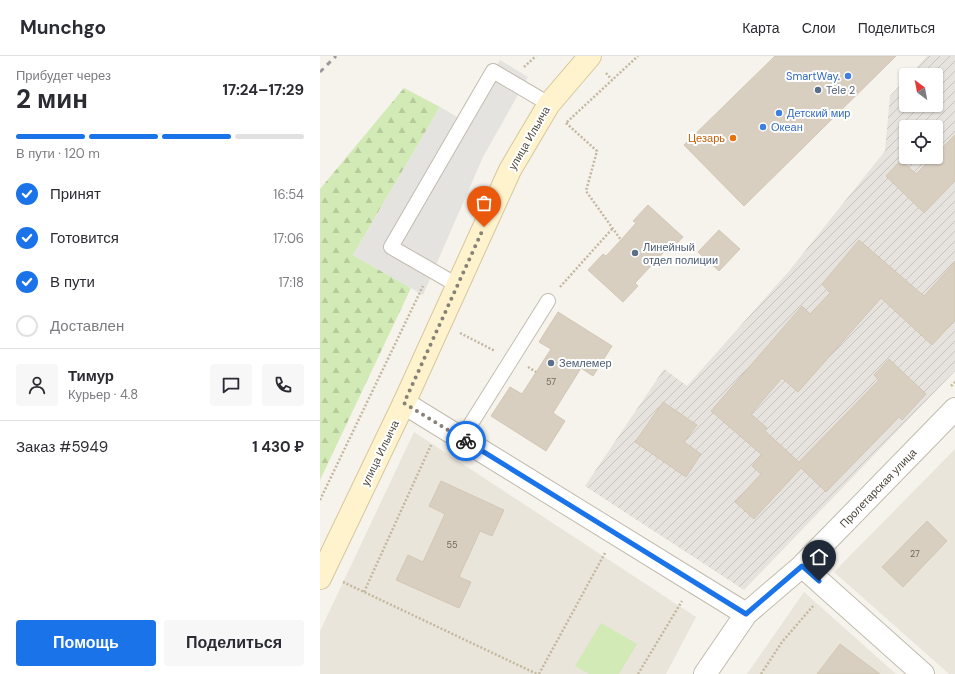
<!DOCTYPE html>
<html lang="ru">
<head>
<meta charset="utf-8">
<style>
  body { margin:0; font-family:"DM Sans",sans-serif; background:#f7f7f7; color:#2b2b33; height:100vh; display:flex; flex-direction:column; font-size:15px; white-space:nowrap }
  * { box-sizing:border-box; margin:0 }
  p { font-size:13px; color:#7c7c81 }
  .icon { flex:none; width:22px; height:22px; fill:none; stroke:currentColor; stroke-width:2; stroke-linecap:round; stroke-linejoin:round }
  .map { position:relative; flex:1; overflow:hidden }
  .side { display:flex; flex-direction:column; background:#fff; width:320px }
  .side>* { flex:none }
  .needle { width:26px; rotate:328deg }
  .tools { position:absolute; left:579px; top:12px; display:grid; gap:8px }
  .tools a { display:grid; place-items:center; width:44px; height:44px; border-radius:4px; background:#fff; box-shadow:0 1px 3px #0004; font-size:20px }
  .pin { position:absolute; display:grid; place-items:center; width:34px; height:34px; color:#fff; margin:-41px -17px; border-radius:50% 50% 50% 0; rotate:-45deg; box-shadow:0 0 4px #0007 }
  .pin .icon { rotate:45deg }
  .courier { position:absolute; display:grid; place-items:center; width:40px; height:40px; margin:-20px; border:3px solid #1a73e8; border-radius:50%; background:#fff; color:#222; box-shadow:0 1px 5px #0007 }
  .head em { font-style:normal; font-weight:700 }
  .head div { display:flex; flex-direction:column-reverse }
  .head { display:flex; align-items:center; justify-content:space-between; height:68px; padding:0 16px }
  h1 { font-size:26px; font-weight:700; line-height:30px }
  .bar { display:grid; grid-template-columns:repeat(4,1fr); gap:6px 4px; align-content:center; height:48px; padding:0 16px }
  .bar i { height:5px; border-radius:3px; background:#e1e1e2 }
  .bar .on { background:#1a73e8 }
  .bar p { grid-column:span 4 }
  .line { display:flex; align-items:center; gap:10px; padding:0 16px; border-top:1px solid #e1e1e2 }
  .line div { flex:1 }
  .round { display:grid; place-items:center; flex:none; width:42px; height:42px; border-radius:4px; background:#f7f7f7 }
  ol { padding:0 16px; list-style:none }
  li { display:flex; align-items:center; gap:12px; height:44px }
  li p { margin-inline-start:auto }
  li .icon { padding:4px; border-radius:50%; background:#1a73e8; color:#fff; stroke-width:4 }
  li:last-child { color:#7c7c81 }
  li i { width:22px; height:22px; border:2px solid #e1e1e2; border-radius:50% }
  .button { display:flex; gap:8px; margin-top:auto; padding:8px 16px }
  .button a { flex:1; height:46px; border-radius:4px; background:#1a73e8; color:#fff; font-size:16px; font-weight:700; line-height:46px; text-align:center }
  .button a+a { background:#f7f7f7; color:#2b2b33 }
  header { display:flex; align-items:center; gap:24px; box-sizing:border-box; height:56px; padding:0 20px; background:#fff; border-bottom:1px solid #e1e1e2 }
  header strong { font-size:19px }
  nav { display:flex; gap:22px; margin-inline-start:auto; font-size:14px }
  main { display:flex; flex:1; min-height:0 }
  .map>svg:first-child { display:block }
  .residential { fill:#eae5da }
  .industrial { fill:url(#industrial-furrows); fill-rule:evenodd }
  .forest { fill:url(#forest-firs) }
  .park { fill:#d2eab5 }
  .parking { fill:#e5e3e0 }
  .building { fill:#d8cfc1; stroke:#d3c7b4 }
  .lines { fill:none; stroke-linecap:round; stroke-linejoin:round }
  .service-casing { stroke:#c2bbae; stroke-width:16 }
  .minor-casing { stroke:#c2bbae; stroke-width:24 }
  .secondary-casing { stroke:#d6c79b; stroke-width:24 }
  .path { stroke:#c4b79f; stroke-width:2.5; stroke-dasharray:2 2; stroke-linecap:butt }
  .service { stroke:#fff; stroke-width:14 }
  .minor { stroke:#fff; stroke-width:22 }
  .secondary { stroke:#fff3cd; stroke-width:22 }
  .rail { stroke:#9a9a9a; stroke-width:3; stroke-dasharray:5 5; stroke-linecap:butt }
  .done { stroke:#878178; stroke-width:4; stroke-dasharray:0 7.2 }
  .route { stroke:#1a73e8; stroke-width:5 }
  .shop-dot { fill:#3f7fe0; stroke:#fff; stroke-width:1.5 }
  .service-dot { fill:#5c6f8a; stroke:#fff; stroke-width:1.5 }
  .food-dot { fill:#e8710a; stroke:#fff; stroke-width:1.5 }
  .labels { text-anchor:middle; stroke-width:4; stroke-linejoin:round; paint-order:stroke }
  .number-label { font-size:9px; fill:#6e675b }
  .shop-label { font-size:11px; fill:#366cbe; stroke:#fff; text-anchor:start }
  .service-label { font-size:11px; fill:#4e5e75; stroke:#fff; text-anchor:start }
  .street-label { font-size:11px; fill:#4b4439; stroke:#fff }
  .food-label { font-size:11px; fill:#c56008; stroke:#fff; text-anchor:end }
</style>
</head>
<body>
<header>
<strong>Munchgo</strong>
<nav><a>Карта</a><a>Слои</a><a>Поделиться</a></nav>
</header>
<main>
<section class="side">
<div class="head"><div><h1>2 мин</h1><p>Прибудет через</p></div><em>17:24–17:29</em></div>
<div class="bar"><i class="on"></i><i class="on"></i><i class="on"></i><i></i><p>В пути · 120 m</p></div>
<ol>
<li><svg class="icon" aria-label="check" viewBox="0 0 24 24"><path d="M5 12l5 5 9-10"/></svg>Принят<p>16:54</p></li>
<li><svg class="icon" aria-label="check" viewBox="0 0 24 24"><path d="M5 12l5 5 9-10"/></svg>Готовится<p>17:06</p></li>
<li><svg class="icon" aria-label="check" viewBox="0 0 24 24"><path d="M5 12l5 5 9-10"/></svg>В пути<p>17:18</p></li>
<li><i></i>Доставлен</li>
</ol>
<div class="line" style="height:72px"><a class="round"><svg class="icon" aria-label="person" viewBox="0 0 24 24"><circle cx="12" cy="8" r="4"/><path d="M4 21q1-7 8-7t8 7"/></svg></a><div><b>Тимур</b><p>Курьер · 4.8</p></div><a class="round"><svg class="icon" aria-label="chat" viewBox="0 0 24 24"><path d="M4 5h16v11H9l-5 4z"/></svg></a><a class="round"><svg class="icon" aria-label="phone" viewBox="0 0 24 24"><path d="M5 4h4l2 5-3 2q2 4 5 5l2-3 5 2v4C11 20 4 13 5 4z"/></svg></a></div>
<div class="line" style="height:52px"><div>Заказ #5949</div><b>1 430 ₽</b></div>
<div class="button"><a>Помощь</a><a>Поделиться</a></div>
</section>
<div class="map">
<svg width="635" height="618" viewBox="0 0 635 618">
  <defs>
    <pattern id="industrial-furrows" width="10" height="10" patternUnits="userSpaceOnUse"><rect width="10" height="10" fill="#e6e2dd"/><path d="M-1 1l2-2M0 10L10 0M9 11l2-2" fill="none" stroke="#c7c3be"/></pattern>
    <pattern id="forest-firs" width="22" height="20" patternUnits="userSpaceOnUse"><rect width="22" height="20" fill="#d2eab5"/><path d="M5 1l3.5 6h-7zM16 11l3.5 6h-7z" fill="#b6ca9c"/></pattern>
  </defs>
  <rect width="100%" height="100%" fill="#f6f3ec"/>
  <path class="residential" d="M94 376 376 561 346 618H0V575Z
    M635 393V618H629L514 516Z
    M484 536 576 618H427Z"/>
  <path class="industrial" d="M607 0H635V315L424 534 265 430 344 313 367 330 469 215 565 95 570 40 586 23V49H616V19H590ZM586 71H616V101H586Z"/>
  <path class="forest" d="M84 32 120 51 33 199 91 232 0 424V133Z"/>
  <path class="park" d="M281 567 317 588 299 618H269L255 610Z"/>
  <path class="parking" d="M180 4 208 21 163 101 103 239 33 199 120 51 144 65Z"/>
  <path class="building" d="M455 0H576L424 150 364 89Z
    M635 79V125L604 157 566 120 581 104 596 118 613 101H616V98Z
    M328 149 363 181 348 197 345 195 315 227 318 230 303 246 268 214 283 198 286 200 301 184 316 167 313 165Z
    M399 174 420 193 399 215 378 196Z
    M539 184 604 240 635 206V264L612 289 561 242 478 336 462 322 431 358 447 372 445 375 479 406 559 324 554 319 569 303 606 338 582 364 579 361 506 436 481 412 434 463 415 446 441 418 432 410 442 399 391 355 482 250 490 258 510 237 502 228Z
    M238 256 292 290 273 320 261 312 233 357 245 365 226 395 171 360 190 331 202 338 231 293 219 286Z
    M343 346 377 369 364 386 381 398 366 421 315 386Z
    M121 425 184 454 172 480 160 475 139 521 151 526 139 552 76 524 88 499 103 506 125 458 109 450Z
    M607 465 627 485 583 531 562 511Z
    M520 588 560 618H497Z"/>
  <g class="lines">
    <g class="service-casing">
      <path id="service" d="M137 229 71 191 173 15 229 48
        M142 382 228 245"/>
    </g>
    <g class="minor-casing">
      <path id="minor" d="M84 347 426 558
        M482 510 603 618
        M385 618 426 558 482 510 635 353"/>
    </g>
    <g class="secondary-casing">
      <path id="secondary" d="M0 522 84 347 190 114 229 48 270 0"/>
    </g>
    <path class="path" d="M204 11 216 0
      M286 17 292 24
      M247 66 318 0
      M246 67 277 95 266 135 301 184
      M240 231 292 173
      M140 277 175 295
      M208 311 216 316
      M631 330 635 326
      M0 444 103 230
      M23 526 217 618
      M44 536 111 389
      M219 618 285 497
      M318 618 362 545
      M441 618 462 586 493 550"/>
    <use href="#service" class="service"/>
    <use href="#minor" class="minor"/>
    <use href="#secondary" class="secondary"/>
    <path class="rail" d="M0 16 16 0"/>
  </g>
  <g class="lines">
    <path class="done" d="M146 385 84 347 164 171"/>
    <path class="route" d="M146 385 426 558 482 510 499 525"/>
  </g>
  <g class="shop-dot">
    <circle cx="528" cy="20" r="4"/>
    <circle cx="459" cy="57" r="4"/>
    <circle cx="443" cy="71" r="4"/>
  </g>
  <g class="service-dot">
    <circle cx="498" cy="34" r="4"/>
    <circle cx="315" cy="197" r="4"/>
    <circle cx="231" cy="307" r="4"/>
  </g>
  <circle class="food-dot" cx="413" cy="82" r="4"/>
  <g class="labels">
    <g class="number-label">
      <text x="231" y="329">57</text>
      <text x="132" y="492">55</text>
      <text x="595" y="501">27</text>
    </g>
    <g class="shop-label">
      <text x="520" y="24" text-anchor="end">SmartWay.</text>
      <text x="467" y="61">Детский мир</text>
      <text x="451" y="75">Океан</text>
    </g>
    <g class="service-label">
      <text x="506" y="38">Tele 2</text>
      <text x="323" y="195">Линейный<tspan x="323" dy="13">отдел полиции</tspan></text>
      <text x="239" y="311">Землемер</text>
    </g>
    <g class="street-label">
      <text transform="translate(209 82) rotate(-60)" y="4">улица Ильича</text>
      <text transform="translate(60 397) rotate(-64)" y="4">улица Ильича</text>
      <text transform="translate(558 432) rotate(-46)" y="4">Пролетарская улица</text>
    </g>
    <g class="food-label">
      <text x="405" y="86">Цезарь</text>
    </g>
  </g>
</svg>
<div class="tools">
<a><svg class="needle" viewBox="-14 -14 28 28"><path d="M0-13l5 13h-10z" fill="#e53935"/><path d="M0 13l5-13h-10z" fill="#7c7c81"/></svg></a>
<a><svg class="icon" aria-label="locate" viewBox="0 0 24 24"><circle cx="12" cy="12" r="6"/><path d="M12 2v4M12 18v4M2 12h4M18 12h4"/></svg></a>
</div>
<div class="pin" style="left:164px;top:171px;background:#ea580c"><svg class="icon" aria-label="bag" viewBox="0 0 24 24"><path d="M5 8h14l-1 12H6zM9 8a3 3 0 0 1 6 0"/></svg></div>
<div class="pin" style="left:499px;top:525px;background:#1f2937"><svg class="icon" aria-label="home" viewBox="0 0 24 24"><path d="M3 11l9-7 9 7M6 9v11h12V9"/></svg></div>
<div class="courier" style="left:146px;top:385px"><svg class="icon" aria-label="bike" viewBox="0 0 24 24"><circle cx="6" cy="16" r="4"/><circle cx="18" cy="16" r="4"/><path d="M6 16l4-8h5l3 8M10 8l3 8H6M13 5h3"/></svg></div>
</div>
</main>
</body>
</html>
